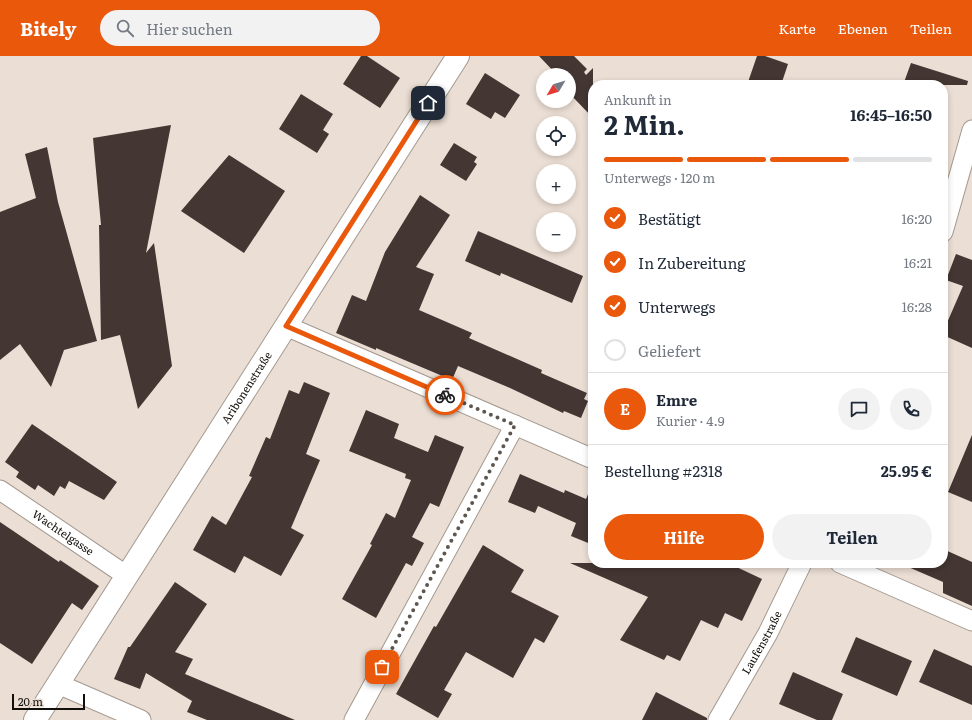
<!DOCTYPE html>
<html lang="de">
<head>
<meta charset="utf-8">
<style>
  body { margin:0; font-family:Literata,serif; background:#f2f2f3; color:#1f2937; height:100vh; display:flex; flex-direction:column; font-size:15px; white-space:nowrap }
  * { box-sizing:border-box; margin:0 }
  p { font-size:13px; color:#747a83 }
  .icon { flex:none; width:22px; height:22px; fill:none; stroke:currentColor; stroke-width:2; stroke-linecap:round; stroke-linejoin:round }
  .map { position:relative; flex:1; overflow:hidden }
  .side { position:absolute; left:588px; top:24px; width:360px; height:488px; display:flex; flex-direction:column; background:#fff; border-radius:16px; box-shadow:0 2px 6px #0003 }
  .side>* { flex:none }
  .needle { width:26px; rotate:232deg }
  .buttons { position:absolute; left:536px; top:12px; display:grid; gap:8px }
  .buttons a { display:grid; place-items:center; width:40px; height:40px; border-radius:50%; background:#fff; box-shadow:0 2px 6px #0003; font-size:20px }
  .scale { position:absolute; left:12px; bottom:10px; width:73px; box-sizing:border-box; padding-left:4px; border:2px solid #120e0a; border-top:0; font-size:11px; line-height:14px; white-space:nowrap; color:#120e0a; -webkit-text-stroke:3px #ebded4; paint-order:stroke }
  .pin { position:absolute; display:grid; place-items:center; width:34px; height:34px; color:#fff; margin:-17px; border-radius:8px; box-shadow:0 2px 6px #0006 }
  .courier { position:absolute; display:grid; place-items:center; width:40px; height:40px; margin:-20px; border:3px solid #ea580c; border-radius:50%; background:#fff; color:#222; box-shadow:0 1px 5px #0007 }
  .overview em { font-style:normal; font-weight:700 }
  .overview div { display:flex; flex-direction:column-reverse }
  .overview { display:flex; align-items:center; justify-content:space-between; height:68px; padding:0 16px }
  h1 { font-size:26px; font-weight:700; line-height:30px }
  .bar { display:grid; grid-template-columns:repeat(4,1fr); gap:6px 4px; align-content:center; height:48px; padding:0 16px }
  .bar i { height:5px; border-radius:3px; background:#e0e1e3 }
  .bar .current { background:#ea580c }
  .bar p { grid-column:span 4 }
  .line { display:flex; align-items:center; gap:10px; padding:0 16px; border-top:1px solid #e0e1e3 }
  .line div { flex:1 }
  .round { display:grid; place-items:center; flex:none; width:42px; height:42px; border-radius:21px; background:#f2f2f3 }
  ol { padding:0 16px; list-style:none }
  li { display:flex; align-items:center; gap:12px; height:44px }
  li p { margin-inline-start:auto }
  li .icon { padding:4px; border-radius:50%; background:#ea580c; color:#fff; stroke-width:4 }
  li:last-child { color:#747a83 }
  li i { width:22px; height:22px; border:2px solid #e0e1e3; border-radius:50% }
  .action { display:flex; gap:8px; margin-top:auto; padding:8px 16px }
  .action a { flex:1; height:46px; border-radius:24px; background:#ea580c; color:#fff; font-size:16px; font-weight:700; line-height:46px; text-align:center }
  .action a+a { background:#f2f2f3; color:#1f2937 }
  header { display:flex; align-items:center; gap:24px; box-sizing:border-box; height:56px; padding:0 20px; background:#ea580c; color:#fff }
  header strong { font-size:19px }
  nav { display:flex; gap:22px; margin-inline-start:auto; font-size:14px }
  .search { width:280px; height:36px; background:#f2f2f3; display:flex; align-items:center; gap:10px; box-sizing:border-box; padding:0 14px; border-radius:22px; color:#747a83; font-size:15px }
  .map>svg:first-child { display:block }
  .building { fill:#433633 }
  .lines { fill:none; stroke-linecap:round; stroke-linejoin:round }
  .minor-casing { stroke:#a4998f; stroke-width:21 }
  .tertiary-casing { stroke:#a4998f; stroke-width:24 }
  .minor { stroke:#fff; stroke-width:19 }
  .tertiary { stroke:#fff; stroke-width:22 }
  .done { stroke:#5e5751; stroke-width:4; stroke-dasharray:0 7.2 }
  .route { stroke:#ea580c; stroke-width:5 }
  .labels { text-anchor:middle; stroke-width:4; stroke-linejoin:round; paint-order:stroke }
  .street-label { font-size:11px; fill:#120e0a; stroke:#ebded4 }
</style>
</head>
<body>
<header>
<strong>Bitely</strong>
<div class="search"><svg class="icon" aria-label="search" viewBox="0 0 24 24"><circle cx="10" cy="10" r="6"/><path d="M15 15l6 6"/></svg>Hier suchen</div>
<nav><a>Karte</a><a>Ebenen</a><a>Teilen</a></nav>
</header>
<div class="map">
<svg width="972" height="664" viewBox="0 0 972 664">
  <rect width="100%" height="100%" fill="#ebded4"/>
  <path class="building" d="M361 0H367L400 22 380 52 343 28Z
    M539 0H574L587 13 584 16 586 19 593 12V62L569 37 572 34 569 31V19H557Z
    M757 0H765L788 8 781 29H747Z
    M911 7 968 25 967 29H903Z
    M485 17 520 39 505 62 495 56 491 63 466 48Z
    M301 38 333 58 323 74 329 78 317 97 279 73Z
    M171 69 146 197 154 187 172 310 138 353 120 279 101 284 99 169H101L93 82Z
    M454 87 477 101 474 106 477 108 466 125 440 109Z
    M47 91 58 146 97 285 64 294 51 331 20 288 0 304V156L36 142 25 98Z
    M229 99 285 135 244 197 181 155Z
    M420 139 450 159 416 211 434 218 419 254 472 277 469 282 542 314 541 317 587 337 584 343 588 345 581 362 564 355 563 357 510 332 458 310 452 324 376 292V294L336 277 352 239 366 245 385 196Z
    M478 175 583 220 572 247 501 217 500 220 465 205Z
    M956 198 972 204V292L943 279V276L963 230 946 224Z
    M304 326 330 337 306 398 320 404 291 472 304 479 281 520 244 500 235 517 193 494 212 460 226 469 252 421 249 420 266 381 270 383 289 334 299 338Z
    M366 354 399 368 394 382 428 396 435 379 464 391 439 451 430 447 412 481 424 487 412 510 406 507 376 562 342 543 372 489 370 488 386 457 395 462 411 424 405 422 406 418 349 395Z
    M32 368 117 426 104 444 69 425 65 433 60 430 54 440 38 429 35 434 16 421 19 416 5 406Z
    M972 379V446L948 436Z
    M520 418 564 437 565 434 586 443 593 427V489L571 480 576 467 538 450 535 457 508 446Z
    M0 466 59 506 60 504 99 530 82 554 72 547 32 608 0 587Z
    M483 489 524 514 511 536 559 560 544 587 535 582 513 622 466 596 444 634 452 638 438 662 396 638 434 570 436 571Z
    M943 493 972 506V550L943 537V526L899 507H943Z
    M570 507H728L762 523 742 565 725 557 718 572 701 564 680 605 667 599 664 604 620 584 648 541Z
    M175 526 207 548 175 596 193 603 185 618 295 664H207L187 656 192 645 146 617 140 633 114 623 128 591H130Z
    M856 581 912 605 897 640 841 616Z
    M934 593 972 610V649L919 626Z
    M793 616 843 638 832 664H817L779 648Z
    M656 636 707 662V664H642Z"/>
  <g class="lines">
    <g class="minor-casing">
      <g id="minor">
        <path d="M943 176 972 74"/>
        <path d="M286 270 593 403"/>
        <path id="s1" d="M0 434 127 520"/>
        <path d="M840 507 972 565"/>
        <path d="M58 628 141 664"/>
        <path d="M354 664 515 369"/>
        <path id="s2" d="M718 664 768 577 802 507"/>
      </g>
    </g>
    <g class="tertiary-casing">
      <g id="tertiary">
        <path id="s3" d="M35 664 458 0"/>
      </g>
    </g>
    <use href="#minor" class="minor"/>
    <use href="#tertiary" class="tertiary"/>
  </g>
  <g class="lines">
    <path class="done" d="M382 611 515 369 445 339"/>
    <path class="route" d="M428 47 286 270 445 339"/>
  </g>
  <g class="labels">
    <g class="street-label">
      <text dy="4" stroke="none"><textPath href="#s3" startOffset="394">Aribonenstraße</textPath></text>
      <text dy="4" stroke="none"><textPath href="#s1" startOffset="76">Wachtelgasse</textPath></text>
      <text dy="4" stroke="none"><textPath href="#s2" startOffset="89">Laufenstraße</textPath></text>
    </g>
  </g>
</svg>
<div class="buttons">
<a><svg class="needle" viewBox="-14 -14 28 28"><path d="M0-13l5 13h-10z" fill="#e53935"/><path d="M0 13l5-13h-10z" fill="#747a83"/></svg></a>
<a><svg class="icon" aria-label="locate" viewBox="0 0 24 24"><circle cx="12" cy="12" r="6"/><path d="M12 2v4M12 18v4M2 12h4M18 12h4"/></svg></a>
<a>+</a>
<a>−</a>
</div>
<div class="scale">20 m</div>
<div class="pin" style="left:382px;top:611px;background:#ea580c"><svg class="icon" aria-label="bag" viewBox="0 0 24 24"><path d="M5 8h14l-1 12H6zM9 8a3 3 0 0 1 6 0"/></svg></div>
<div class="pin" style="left:428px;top:47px;background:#1f2937"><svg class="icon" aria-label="home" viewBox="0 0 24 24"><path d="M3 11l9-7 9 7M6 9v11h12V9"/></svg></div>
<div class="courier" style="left:445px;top:339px"><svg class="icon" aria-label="bike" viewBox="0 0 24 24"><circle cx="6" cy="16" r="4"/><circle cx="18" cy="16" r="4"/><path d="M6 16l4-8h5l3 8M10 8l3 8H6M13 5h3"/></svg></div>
<section class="side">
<div class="overview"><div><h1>2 Min.</h1><p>Ankunft in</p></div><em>16:45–16:50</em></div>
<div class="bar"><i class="current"></i><i class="current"></i><i class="current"></i><i></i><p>Unterwegs · 120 m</p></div>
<ol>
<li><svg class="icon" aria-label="check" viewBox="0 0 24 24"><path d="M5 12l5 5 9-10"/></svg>Bestätigt<p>16:20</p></li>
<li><svg class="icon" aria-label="check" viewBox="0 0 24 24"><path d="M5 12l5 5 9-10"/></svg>In Zubereitung<p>16:21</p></li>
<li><svg class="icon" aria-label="check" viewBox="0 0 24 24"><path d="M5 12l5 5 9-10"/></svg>Unterwegs<p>16:28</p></li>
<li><i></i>Geliefert</li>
</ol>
<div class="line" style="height:72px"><b class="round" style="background:#ea580c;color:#fff">E</b><div><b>Emre</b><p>Kurier · 4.9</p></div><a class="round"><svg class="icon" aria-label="chat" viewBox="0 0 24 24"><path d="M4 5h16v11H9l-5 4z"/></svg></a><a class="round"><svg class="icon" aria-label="phone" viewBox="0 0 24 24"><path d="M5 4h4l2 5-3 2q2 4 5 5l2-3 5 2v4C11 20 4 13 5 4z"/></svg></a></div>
<div class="line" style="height:52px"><div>Bestellung #2318</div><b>25.95 €</b></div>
<div class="action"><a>Hilfe</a><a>Teilen</a></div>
</section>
</div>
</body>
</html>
